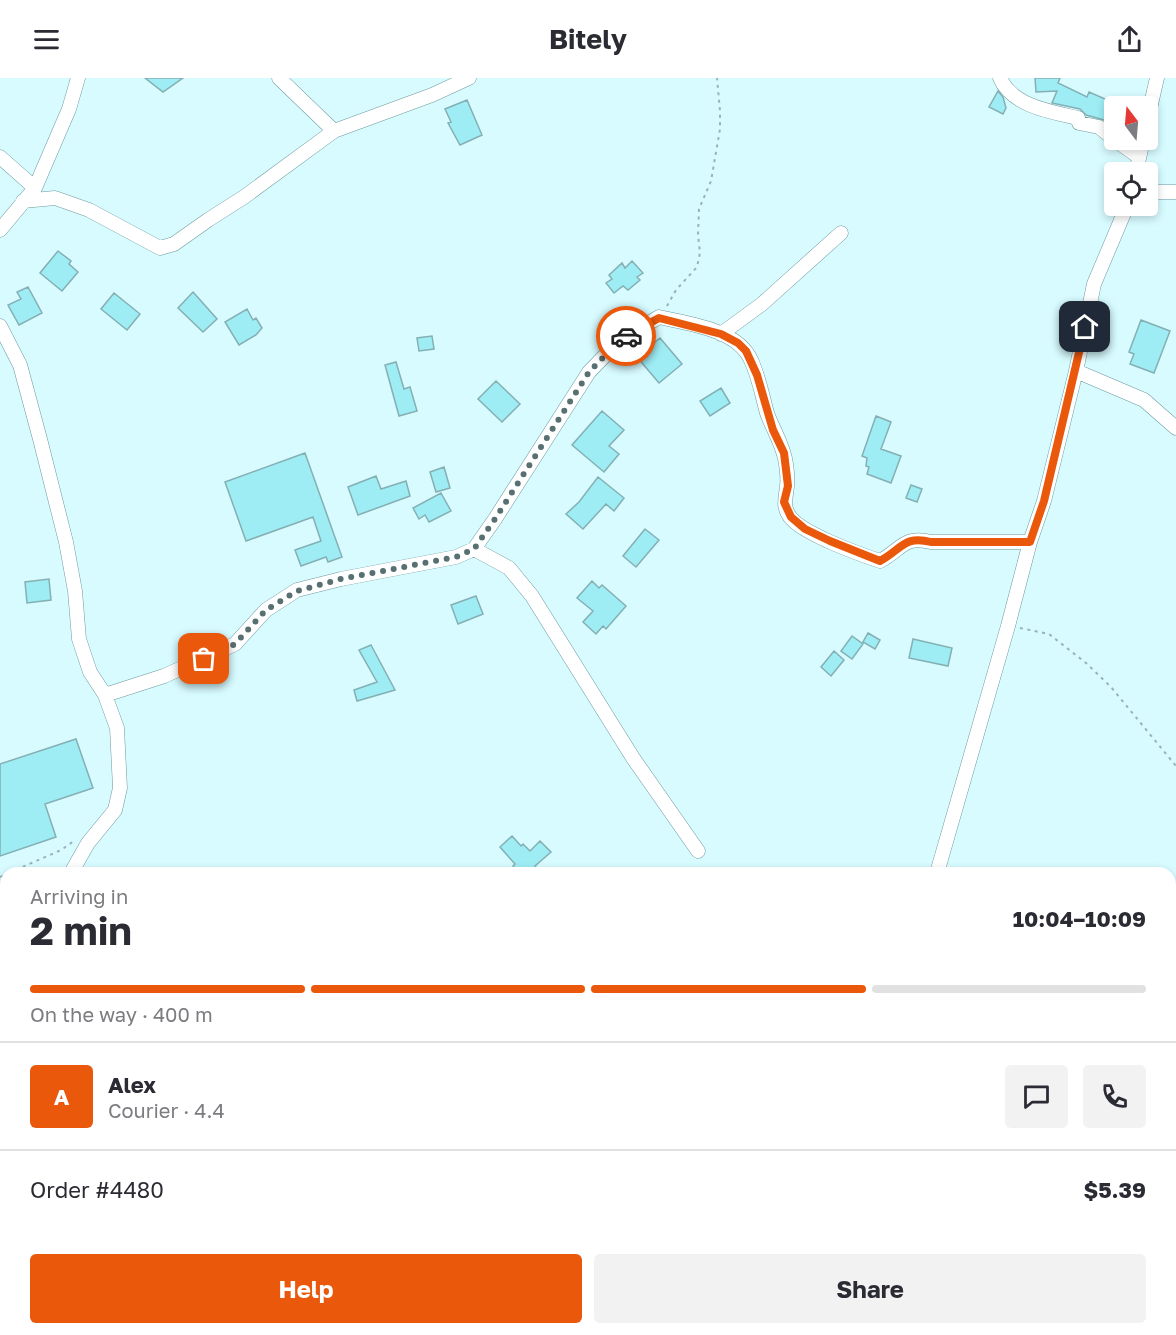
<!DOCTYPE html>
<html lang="en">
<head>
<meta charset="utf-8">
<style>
  body { margin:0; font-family:"Golos Text",sans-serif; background:#f2f2f3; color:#2b2b33; height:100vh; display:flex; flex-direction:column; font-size:22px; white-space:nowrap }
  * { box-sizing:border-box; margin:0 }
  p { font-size:20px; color:#7c7c81 }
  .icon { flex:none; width:33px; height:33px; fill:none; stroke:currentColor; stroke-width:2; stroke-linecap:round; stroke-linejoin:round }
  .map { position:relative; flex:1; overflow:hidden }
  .side { position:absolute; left:0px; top:789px; width:1176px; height:468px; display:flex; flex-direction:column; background:#fff; border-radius:18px 18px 0 0; box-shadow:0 3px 9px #0003 }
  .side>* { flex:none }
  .needle { width:39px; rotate:344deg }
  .fabs { position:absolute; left:1104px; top:18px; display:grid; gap:12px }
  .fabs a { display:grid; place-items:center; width:54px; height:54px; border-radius:6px; background:#fff; box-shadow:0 3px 9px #0003; font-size:30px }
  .pin { position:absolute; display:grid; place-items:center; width:51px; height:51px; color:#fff; margin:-26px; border-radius:12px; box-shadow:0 3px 9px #0006 }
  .courier { position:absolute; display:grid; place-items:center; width:60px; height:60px; margin:-30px; border:4px solid #ea580c; border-radius:50%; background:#fff; color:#222; box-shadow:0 2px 8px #0007 }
  .summary em { font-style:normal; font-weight:700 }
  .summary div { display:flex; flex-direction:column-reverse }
  .summary { display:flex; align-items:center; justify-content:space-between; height:102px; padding:0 30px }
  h1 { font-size:39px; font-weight:700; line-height:45px }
  .bar { display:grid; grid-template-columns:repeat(4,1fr); gap:9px 6px; align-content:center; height:72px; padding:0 30px }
  .bar i { height:8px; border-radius:4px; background:#e1e1e2 }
  .bar .on { background:#ea580c }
  .bar p { grid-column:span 4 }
  .line { display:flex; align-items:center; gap:15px; padding:0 30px; border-top:2px solid #e1e1e2 }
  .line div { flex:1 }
  .round { display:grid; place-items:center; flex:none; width:63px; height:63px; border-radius:6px; background:#f2f2f3 }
  .cta { display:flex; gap:12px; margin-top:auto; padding:12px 30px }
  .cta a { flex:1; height:69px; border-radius:6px; background:#ea580c; color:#fff; font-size:24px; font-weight:700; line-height:69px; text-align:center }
  .cta a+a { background:#f2f2f3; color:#2b2b33 }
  header { display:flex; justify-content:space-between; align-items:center; height:78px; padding:0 30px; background:#fff; font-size:27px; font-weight:700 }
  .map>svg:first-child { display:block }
  .building { fill:#9eedf5; stroke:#84afb3; stroke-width:1.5 }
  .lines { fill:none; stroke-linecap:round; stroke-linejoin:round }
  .street-casing { stroke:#6f9a9e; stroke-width:15 }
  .path { stroke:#96b4b7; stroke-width:2; stroke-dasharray:3 4.5; stroke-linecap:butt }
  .street { stroke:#fff; stroke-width:14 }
  .done { stroke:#587072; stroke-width:6; stroke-dasharray:0 10.8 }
  .route { stroke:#ea580c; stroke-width:8 }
</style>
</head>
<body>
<header><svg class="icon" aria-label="menu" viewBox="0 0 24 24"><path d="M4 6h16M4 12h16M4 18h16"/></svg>Bitely<svg class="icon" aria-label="share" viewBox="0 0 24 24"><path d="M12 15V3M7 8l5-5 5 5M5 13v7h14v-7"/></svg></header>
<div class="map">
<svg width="1176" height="1257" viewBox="0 0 1176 1257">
  <rect width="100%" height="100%" fill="#d7fbff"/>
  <path class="building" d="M145 0H183L163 14Z
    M1035 0H1060L1058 5 1087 19 1089 14 1112 24 1111 34 1108 43 1086 37 1080 31 1052 25 1057 13 1036 14Z
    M998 13 1003 19 1006 30 1003 36 989 29Z
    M467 22 482 57 460 67 448 45 451 44 445 31Z
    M58 173 71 183 69 186 78 194 62 213 40 195Z
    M632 183 643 195 637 199 640 202 628 212 623 208 614 215 606 205 612 201 609 197 622 185 625 190Z
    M28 209 42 235 19 247 8 227 21 221 17 214Z
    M193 214 217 241 203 254 178 230Z
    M114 215 140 236 127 252 101 231Z
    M247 231 253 242 256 240 262 250 256 257 239 267 225 244Z
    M1141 242 1170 253 1154 295 1130 286 1134 276 1129 274Z
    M432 258 434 271 419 273 417 260Z
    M660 260 682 286 659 305 637 279Z
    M396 284 404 311 410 309 417 333 399 338 385 287Z
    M496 303 520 326 502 344 478 321Z
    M721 310 730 325 710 338 700 323Z
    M602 333 624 352 609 368 619 376 604 394 572 367Z
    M876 338 891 344 881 371 901 378 891 405 867 396 869 389 866 388 867 380 862 378Z
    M305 375 342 479 328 484 326 479 301 488 295 472 321 463 313 439 246 463 225 404Z
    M444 389 450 410 436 414 430 394Z
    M376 398 381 411 406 403 410 418 358 437 348 409Z
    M598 399 624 420 614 433 606 426 583 451 566 436 579 424Z
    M911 407 922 411 917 424 906 420Z
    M441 415 451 433 429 444 425 437 419 441 413 430Z
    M645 451 659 462 636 489 623 478Z
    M49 501 51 522 27 525 25 504Z
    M592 503 599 510 602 507 626 528 606 551 603 548 596 556 583 544 593 533 577 520Z
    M476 518 483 536 458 546 451 527Z
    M868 555 880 562 875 571 863 564Z
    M852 558 863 566 852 581 841 573Z
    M913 561 952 570 948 588 909 580Z
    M371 567 395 612 357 623 354 612 377 604 359 572Z
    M834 573 844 582 831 598 821 589Z
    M76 661 93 710 45 726 56 759 0 778V686Z
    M512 758 521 768 523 766 530 773 540 763 551 774 535 788 541 795H519L513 788 515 786 500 769Z"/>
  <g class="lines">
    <g class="street-casing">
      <path id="street" d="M279 0 334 53
        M1000 0C1012 28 1051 34 1078 40L1079 45 1099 49 1114 61
        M1148 39 1157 0
        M1115 62 1139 79
        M0 79 35 110
        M1136 94 1143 62
        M1148 114H1176
        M23 123 55 120 89 132 160 170 174 166 208 142 244 119 334 53 432 17 469 0
        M0 152 35 110 69 31 78 0
        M0 248 20 287 40 361 66 464 75 513 79 561 90 594 105 617 117 650 120 710 115 732 88 765 71 795
        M721 256 762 226 841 155
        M1076 293 1144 322 1176 350
        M474 471 509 490 532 518 633 680 698 773
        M105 617 164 598 235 566 266 532 297 512 341 501 456 479 474 471 495 441 589 294 619 263 659 239C689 246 737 251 751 282 759 299 762 317 767 335 773 352 784 368 786 386 787 393 788 401 787 408 786 420 782 428 790 439 803 456 859 476 880 483 902 471 904 457 931 464H1030
        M937 795 1008 548 1030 464 1044 423 1076 293 1094 206 1127 128
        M0 937 6 932
        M0 1101 6 1109
        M105 1251 108 1257
        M35 1257 45 1251
        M823 1257 825 1251"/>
    </g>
    <path class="path" d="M667 228 676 212 697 189 700 175 698 157 699 131 711 103 720 51V33L717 0
      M1020 550 1049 556 1086 585 1111 609 1176 688
      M9 795 61 772 74 763
      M0 799 6 796"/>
    <use href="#street" class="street"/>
  </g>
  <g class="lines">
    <path class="done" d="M204 581 235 566 266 532 297 513 341 501 456 479 474 471 495 441 589 294 619 263 626 258"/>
    <path class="route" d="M626 258 659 240 721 256 738 265 746 273 757 297 773 352 784 375 788 408 784 424 791 439 805 451 830 463 880 483C902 471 904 457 931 464H1030L1044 423 1085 249"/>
  </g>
</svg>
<div class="fabs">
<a><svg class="needle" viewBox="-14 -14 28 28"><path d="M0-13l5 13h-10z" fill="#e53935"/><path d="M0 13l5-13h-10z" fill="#7c7c81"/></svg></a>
<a><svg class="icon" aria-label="locate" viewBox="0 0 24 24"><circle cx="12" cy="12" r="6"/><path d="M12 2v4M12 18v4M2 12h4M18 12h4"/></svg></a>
</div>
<div class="pin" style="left:204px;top:581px;background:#ea580c"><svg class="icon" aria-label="bag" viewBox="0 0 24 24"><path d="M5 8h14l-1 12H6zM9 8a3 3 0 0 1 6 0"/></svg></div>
<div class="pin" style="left:1085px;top:249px;background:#1f2937"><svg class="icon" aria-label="home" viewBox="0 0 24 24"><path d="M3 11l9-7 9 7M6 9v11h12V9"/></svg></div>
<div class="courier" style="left:626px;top:258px"><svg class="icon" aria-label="car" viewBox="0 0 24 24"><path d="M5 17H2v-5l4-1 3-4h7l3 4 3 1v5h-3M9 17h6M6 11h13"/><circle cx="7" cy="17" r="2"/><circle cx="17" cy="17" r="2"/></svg></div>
<section class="side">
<div class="summary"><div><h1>2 min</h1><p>Arriving in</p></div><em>10:04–10:09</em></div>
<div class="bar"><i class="on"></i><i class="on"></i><i class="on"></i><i></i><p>On the way · 400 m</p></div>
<div class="line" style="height:108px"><b class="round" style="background:#ea580c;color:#fff">A</b><div><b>Alex</b><p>Courier · 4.4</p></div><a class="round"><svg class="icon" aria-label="chat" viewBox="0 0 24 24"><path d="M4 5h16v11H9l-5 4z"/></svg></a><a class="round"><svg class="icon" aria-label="phone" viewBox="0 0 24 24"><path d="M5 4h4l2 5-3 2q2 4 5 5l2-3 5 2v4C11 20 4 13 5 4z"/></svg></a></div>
<div class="line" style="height:78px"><div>Order #4480</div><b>$5.39</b></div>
<div class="cta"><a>Help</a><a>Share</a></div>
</section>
</div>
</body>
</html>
